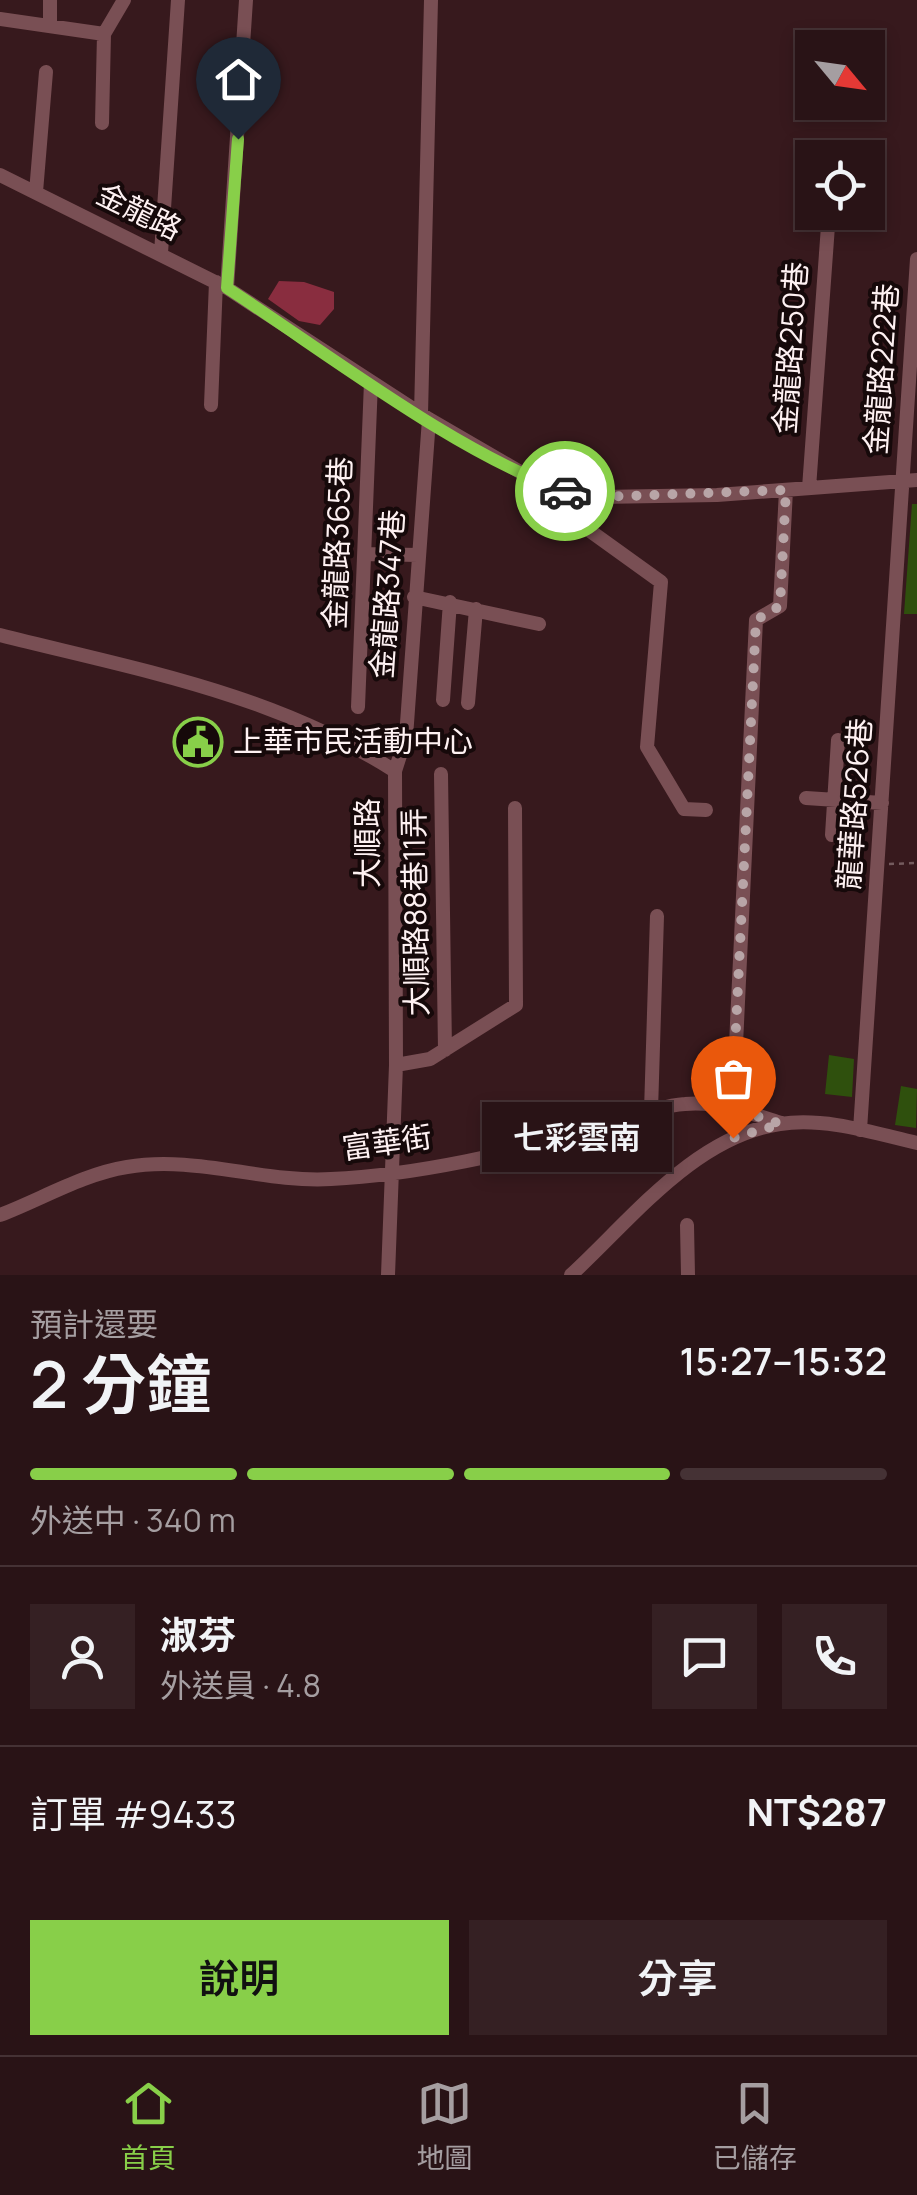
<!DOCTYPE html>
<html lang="zh-TW">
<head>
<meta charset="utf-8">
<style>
  body { margin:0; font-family:Manrope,"Noto Sans TC",sans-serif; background:#352023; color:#f1f3f6; height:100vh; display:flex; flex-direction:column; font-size:38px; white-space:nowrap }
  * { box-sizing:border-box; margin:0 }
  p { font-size:32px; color:#a59ea1 }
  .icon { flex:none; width:55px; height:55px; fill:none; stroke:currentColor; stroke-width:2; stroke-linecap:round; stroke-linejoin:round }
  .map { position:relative; height:1275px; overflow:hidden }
  .sheet { display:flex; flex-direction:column; background:#291316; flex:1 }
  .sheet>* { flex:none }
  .needle { width:65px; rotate:119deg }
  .fabs { position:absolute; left:795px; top:30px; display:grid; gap:20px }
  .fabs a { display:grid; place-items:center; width:90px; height:90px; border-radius:0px; background:#291316; box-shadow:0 5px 15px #0003,0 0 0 2px #453235; font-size:50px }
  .pin { position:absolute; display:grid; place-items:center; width:85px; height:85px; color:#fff; margin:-102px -42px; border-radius:50% 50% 50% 0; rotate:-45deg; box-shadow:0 0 10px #0007 }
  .pin .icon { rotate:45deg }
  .courier { position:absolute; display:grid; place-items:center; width:100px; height:100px; margin:-50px; border:8px solid #88cf49; border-radius:50%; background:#fff; color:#222; box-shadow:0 2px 12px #0007 }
  .bubble { position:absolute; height:70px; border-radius:0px; background:#291316; box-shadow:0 5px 15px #0003,0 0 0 2px #453235; font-size:32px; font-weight:600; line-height:70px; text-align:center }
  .headline em { font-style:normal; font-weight:600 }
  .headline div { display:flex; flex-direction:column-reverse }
  .headline { display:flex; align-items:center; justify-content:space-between; height:170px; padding:0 30px }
  h1 { font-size:65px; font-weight:600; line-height:75px }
  .bar { display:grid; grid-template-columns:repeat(4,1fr); gap:15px 10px; align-content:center; height:120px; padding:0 30px }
  .bar i { height:12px; border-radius:8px; background:#453235 }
  .bar .active { background:#88cf49 }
  .bar p { grid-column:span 4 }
  .line { display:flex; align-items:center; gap:25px; padding:0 30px; border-top:2px solid #453235 }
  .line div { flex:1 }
  .round { display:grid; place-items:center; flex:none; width:105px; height:105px; border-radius:0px; background:#352023 }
  .button { display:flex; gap:20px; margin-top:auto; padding:20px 30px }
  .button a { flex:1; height:115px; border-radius:0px; background:#88cf49; color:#111; font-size:40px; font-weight:600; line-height:115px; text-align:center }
  .button a+a { background:#352023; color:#f1f3f6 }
  .tab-bar { display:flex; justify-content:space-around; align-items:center; height:140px; border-top:2px solid #453235; background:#291316; font-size:28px; color:#a59ea1 }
  .tab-bar a { display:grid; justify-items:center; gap:5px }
  .tab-bar .active { color:#88cf49 }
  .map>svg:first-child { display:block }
  .water { fill:#892d3f }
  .building { fill:#2f500d }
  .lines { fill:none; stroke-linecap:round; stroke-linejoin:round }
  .path { stroke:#745b5e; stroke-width:2.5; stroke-dasharray:5 5; stroke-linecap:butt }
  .minor { stroke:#794f54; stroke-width:14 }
  .done { stroke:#b8a5a7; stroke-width:10; stroke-dasharray:0 18 }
  .route { stroke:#88cf49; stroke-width:12 }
  .labels { text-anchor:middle; stroke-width:8; stroke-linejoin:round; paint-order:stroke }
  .street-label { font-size:30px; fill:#fef1f2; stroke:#16090a }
  .poi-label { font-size:30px; fill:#fef1f2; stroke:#16090a; text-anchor:start }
</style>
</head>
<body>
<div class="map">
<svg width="917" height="1275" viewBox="0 0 917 1275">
  <rect width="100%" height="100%" fill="#37191d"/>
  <path class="water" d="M279 281 304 282 334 292V309L320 325 299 321 268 299Z"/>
  <path class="building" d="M912 504H917V614H904Z
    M188 720 218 728 208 764 179 757Z
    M829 1055 854 1059 852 1097 825 1094Z
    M901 1086 917 1089 916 1128 895 1125Z"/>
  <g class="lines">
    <path class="path" d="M889 864 917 863"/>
    <path class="minor" d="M50 0V24
      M0 19 104 34
      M102 123 104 34 124 0
      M0 175 227 288 429 419 529 477 563 490 600 497 717 495 917 480
      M36 192 46 72
      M161 253 178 0
      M227 288 246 0
      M211 405 216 282
      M421 414 431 0
      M809 488 829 212
      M563 490 561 510 661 582 647 747 684 809 706 810
      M367 554 418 555
      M414 597 539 624
      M0 635C139 670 272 693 395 771L396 1065 388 1275
      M443 700 450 602
      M468 703 476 609
      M358 707 371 382
      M395 771 406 737 429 419
      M441 774 445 1050
      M806 798 882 803
      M832 835 838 740
      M396 1065 430 1059 516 1005 515 808
      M733 1108 756 620 780 606 786 490
      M651 1111 657 916
      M860 1130 917 259
      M0 1215C42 1199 83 1174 127 1167 195 1155 263 1183 331 1179 420 1175 512 1152 599 1130 628 1123 654 1106 685 1104 719 1101 750 1113 781 1123
      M687 1225 688 1275
      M571 1275C631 1220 695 1136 780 1124 825 1117 874 1133 917 1143"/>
  </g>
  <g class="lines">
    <path class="done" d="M565 491 600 497 786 490 780 606 756 620 732 1108 781 1124 733 1138"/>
    <path class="route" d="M238 139 227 288C326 352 456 453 565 491"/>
  </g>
  <defs>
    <g id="civic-ring" transform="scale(2.5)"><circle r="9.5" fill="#16090a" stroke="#88cf49" stroke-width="1.5"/><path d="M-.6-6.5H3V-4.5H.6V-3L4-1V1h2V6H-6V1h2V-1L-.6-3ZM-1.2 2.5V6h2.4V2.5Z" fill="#88cf49"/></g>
  </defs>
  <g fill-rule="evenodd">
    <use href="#civic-ring" x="198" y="742"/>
  </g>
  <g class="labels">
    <g class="street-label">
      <text transform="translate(139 212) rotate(26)" y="10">金龍路</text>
      <text transform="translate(791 348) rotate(-86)" y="10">金龍路250巷</text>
      <text transform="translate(882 369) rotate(-86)" y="10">金龍路222巷</text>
      <text transform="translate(338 543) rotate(-88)" y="10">金龍路365巷</text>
      <text transform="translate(388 594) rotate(-86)" y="10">金龍路347巷</text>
      <text transform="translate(855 804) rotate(-86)" y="10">龍華路526巷</text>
      <text transform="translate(368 843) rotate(-90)" y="10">大順路</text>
      <text transform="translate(416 912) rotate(-91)" y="10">大順路88巷11弄</text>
      <text transform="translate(387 1143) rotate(-8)" y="10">富華街</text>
    </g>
    <g class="poi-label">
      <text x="233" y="752">上華市民活動中心</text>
    </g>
  </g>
</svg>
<div class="fabs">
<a><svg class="needle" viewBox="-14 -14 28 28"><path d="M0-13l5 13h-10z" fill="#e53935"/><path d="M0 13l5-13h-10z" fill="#a59ea1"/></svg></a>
<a><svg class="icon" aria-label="locate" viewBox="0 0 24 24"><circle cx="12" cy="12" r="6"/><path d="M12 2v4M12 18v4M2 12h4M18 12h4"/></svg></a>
</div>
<div class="pin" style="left:733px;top:1138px;background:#ea580c"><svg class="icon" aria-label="bag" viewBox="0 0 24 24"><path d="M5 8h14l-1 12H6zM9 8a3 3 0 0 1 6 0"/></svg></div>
<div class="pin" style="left:238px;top:139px;background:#1f2937"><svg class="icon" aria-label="home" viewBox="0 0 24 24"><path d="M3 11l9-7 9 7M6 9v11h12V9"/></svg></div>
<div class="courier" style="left:565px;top:491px"><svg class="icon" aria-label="car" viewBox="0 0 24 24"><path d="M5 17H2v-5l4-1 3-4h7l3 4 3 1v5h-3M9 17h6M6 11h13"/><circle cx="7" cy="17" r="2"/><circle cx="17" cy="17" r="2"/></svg></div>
<div class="bubble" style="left:482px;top:1102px;width:190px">七彩雲南</div>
</div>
<section class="sheet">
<div class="headline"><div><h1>2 分鐘</h1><p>預計還要</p></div><em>15:27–15:32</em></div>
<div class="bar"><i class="active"></i><i class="active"></i><i class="active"></i><i></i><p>外送中 · 340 m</p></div>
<div class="line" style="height:180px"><a class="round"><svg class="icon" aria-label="person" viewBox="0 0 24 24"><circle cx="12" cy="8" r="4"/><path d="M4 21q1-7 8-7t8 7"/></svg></a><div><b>淑芬</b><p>外送員 · 4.8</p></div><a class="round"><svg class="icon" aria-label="chat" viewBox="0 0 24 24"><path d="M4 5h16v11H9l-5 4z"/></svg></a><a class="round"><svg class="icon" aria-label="phone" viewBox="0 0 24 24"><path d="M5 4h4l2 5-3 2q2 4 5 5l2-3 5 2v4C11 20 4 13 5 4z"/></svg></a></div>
<div class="line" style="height:130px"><div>訂單 #9433</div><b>NT$287</b></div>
<div class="button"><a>說明</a><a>分享</a></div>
</section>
<nav class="tab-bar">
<a class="active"><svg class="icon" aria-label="home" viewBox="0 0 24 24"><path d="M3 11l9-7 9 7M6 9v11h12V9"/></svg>首頁</a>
<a><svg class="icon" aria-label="map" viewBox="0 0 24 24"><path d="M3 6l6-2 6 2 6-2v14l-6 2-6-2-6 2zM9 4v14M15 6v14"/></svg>地圖</a>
<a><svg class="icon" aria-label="saved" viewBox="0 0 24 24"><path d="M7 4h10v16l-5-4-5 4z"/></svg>已儲存</a>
</nav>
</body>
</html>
